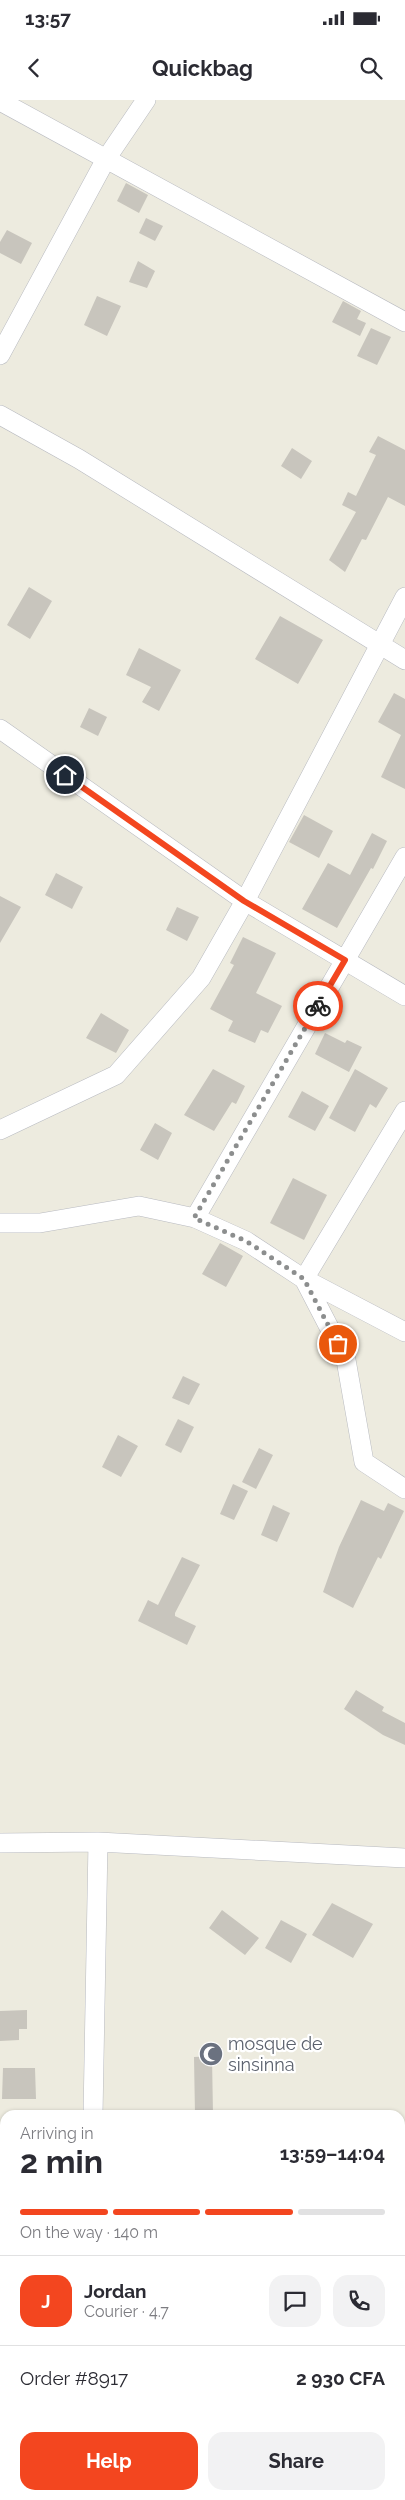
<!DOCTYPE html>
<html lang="en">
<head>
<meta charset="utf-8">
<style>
  body { margin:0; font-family:Raleway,sans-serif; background:#f2f2f3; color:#2b2b33; height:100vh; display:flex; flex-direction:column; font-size:19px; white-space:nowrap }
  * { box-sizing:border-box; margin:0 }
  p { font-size:16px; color:#7c7c81 }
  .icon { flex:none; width:28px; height:28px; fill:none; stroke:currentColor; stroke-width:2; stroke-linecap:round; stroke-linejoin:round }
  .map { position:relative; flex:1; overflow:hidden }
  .panel { position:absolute; left:0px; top:2010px; width:405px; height:390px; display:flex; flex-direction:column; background:#fff; border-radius:15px 15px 0 0; box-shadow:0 1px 4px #0004 }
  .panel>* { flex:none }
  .pin { position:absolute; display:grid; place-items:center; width:42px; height:42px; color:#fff; margin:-21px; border:2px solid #fff; border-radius:50%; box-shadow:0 1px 5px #0007 }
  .courier { position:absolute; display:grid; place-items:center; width:50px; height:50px; margin:-25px; border:4px solid #f3461f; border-radius:50%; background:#fff; color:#222; box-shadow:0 1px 6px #0007 }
  .head em { font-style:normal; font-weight:700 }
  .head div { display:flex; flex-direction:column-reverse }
  .head { display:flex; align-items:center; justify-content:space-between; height:85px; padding:0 20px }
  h1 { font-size:32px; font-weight:700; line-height:38px }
  .bar { display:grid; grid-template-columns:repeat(4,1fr); gap:8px 5px; align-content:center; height:60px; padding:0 20px }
  .bar i { height:6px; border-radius:4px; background:#e1e1e2 }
  .bar .on { background:#f3461f }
  .bar p { grid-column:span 4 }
  .line { display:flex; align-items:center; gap:12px; padding:0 20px; border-top:1px solid #e1e1e2 }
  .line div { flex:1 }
  .round { display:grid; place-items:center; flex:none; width:52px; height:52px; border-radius:15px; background:#f2f2f3 }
  .cta { display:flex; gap:10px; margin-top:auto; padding:10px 20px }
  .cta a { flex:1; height:58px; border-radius:15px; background:#f3461f; color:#fff; font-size:20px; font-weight:700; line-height:58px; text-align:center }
  .cta a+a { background:#f2f2f3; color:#2b2b33 }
  .status { display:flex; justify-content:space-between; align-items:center; height:35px; padding:0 25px; background:#fff; direction:ltr }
  .status svg { height:14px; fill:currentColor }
  header { display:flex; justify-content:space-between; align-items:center; height:65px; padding:0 20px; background:#fff; font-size:22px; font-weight:700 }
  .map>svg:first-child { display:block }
  .building { fill:#c8c5bd }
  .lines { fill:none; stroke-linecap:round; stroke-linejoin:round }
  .street-casing { stroke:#b8bac0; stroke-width:20 }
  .street { stroke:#fff; stroke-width:19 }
  .done { stroke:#8c8e8e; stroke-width:5; stroke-dasharray:0 9 }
  .route { stroke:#f3461f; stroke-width:6 }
  .labels { text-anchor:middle; stroke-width:4.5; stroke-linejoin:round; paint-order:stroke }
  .worship-label { font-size:18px; fill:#5b616d; stroke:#fff; text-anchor:start }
</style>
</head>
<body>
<div class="status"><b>13:57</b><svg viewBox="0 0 49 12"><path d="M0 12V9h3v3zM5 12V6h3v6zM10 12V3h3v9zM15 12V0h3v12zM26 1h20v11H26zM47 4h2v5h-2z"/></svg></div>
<header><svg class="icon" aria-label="back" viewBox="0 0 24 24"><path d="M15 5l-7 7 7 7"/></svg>Quickbag<svg class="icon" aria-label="search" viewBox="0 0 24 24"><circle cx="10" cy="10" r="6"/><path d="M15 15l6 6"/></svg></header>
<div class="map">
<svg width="405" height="2400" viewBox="0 0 405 2400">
  <rect width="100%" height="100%" fill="#edebdf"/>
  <path class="building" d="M126 83 148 95 139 113 117 101Z
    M146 118 163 126 155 141 139 133Z
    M7 130 32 143 21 164 0 153V142Z
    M138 161 155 171 147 188 129 182Z
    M97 196 121 206 107 236 84 225Z
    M343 201 361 211 357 219 366 223 360 236 332 222Z
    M371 228 391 237 377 265 357 256Z
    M378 336 405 350V406L388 397 366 440 362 439 345 472 329 460 356 412 342 405 348 392 356 396 376 355 369 352Z
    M292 348 312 361 301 379 281 366Z
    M29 487 52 501 30 539 7 525Z
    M280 516 323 540 298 584 255 559Z
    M139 548 181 570 159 611 142 602 151 587 126 575Z
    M394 593 405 599V689L381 677 401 635 378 622Z
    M89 608 107 617 98 636 80 627Z
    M304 715 333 731 319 758 289 742Z
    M372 733 387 741 373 769 371 768 337 828 302 809 328 763 350 775Z
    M56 773 83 787 72 809 45 795Z
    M0 796 21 807 0 843Z
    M177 807 199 817 187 841 166 830Z
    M243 837 276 853 256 893 282 906 268 933 261 930 255 943 228 931 233 921 210 909 234 865 230 863Z
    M101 913 129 930 116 953 86 938Z
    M325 933 345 943 347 940 362 947 349 972 315 954Z
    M213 969 245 986 236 1004 232 1002 214 1031 184 1015Z
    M355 969 388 988 376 1008 370 1004 355 1032 329 1018Z
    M302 991 329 1006 315 1031 288 1017Z
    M155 1023 172 1033 158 1060 140 1050Z
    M293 1078 327 1095 304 1140 270 1123Z
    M220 1143 243 1156 226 1187 202 1174Z
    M183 1276 200 1284 189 1305 172 1298Z
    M178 1319 194 1327 181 1353 165 1345Z
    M118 1335 138 1346 121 1377 102 1367Z
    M259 1348 273 1355 256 1389 242 1382Z
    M233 1384 248 1391 234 1420 220 1414Z
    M361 1400 384 1411 388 1403 404 1411 381 1459 378 1457 353 1508 323 1492 339 1447Z
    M273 1405 290 1413 277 1442 261 1435Z
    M182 1457 200 1465 175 1513V1516L196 1526 187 1545 138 1521 148 1500 158 1505Z
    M356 1590 384 1607 382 1611 405 1623V1645L383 1635 344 1609Z
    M332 1803 373 1824 353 1858 312 1835Z
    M222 1810 259 1838 245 1855 209 1828Z
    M281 1820 307 1834 291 1863 265 1848Z
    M27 1910V1929H19V1940L0 1941V1911Z
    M212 1956 213 2015H195L194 1957Z
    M3 1968H35L36 1999H2Z"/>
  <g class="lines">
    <g class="street-casing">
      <path id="street" d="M0 1 405 222
        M0 255 106 59 146 0
        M0 315 79 359 405 560
        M0 629 245 801 405 896
        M405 1011 304 1179 405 1232
        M0 1030 116 975 201 878 245 801 405 497
        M195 1118 405 757
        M0 1123H40L139 1106 195 1118 246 1141 304 1179 346 1260 364 1362 405 1389
        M0 1743 98 1742 405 1758
        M93 2015 98 1742
        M0 2316H5
        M87 2400 88 2395"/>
    </g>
    <use href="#street" class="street"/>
  </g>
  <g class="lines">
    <path class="done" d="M318 906 194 1118 246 1141 304 1179 338 1244"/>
    <path class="route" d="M65 675 244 801 345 860 318 906"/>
  </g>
  <defs>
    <g id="mosque-disc" transform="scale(1.25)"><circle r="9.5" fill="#6b7280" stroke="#fff"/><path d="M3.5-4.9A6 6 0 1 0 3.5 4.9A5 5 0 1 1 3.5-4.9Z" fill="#fff"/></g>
  </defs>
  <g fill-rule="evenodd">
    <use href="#mosque-disc" x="211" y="1954"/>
  </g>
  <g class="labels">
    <g class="worship-label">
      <text x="228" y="1950">mosque de<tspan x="228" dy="21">sinsinna</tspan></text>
    </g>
  </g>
</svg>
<div class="pin" style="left:338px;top:1244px;background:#ea580c"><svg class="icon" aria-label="bag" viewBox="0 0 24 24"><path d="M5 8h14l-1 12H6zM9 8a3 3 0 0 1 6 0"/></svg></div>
<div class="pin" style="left:65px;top:675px;background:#1f2937"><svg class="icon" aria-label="home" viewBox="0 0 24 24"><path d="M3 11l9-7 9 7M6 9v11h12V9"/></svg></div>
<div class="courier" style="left:318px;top:906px"><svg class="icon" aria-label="bike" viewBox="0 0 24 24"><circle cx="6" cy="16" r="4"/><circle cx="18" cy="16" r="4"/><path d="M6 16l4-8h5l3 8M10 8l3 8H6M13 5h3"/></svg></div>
<section class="panel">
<div class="head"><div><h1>2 min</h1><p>Arriving in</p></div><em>13:59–14:04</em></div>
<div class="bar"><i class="on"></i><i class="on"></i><i class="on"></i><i></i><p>On the way · 140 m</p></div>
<div class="line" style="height:90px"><b class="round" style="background:#f3461f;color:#fff">J</b><div><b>Jordan</b><p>Courier · 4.7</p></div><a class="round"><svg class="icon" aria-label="chat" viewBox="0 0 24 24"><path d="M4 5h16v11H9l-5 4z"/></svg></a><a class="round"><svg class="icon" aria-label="phone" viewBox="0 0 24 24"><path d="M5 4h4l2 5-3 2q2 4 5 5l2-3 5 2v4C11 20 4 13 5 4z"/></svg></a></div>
<div class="line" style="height:65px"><div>Order #8917</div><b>2 930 CFA</b></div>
<div class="cta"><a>Help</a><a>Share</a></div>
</section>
</div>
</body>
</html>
